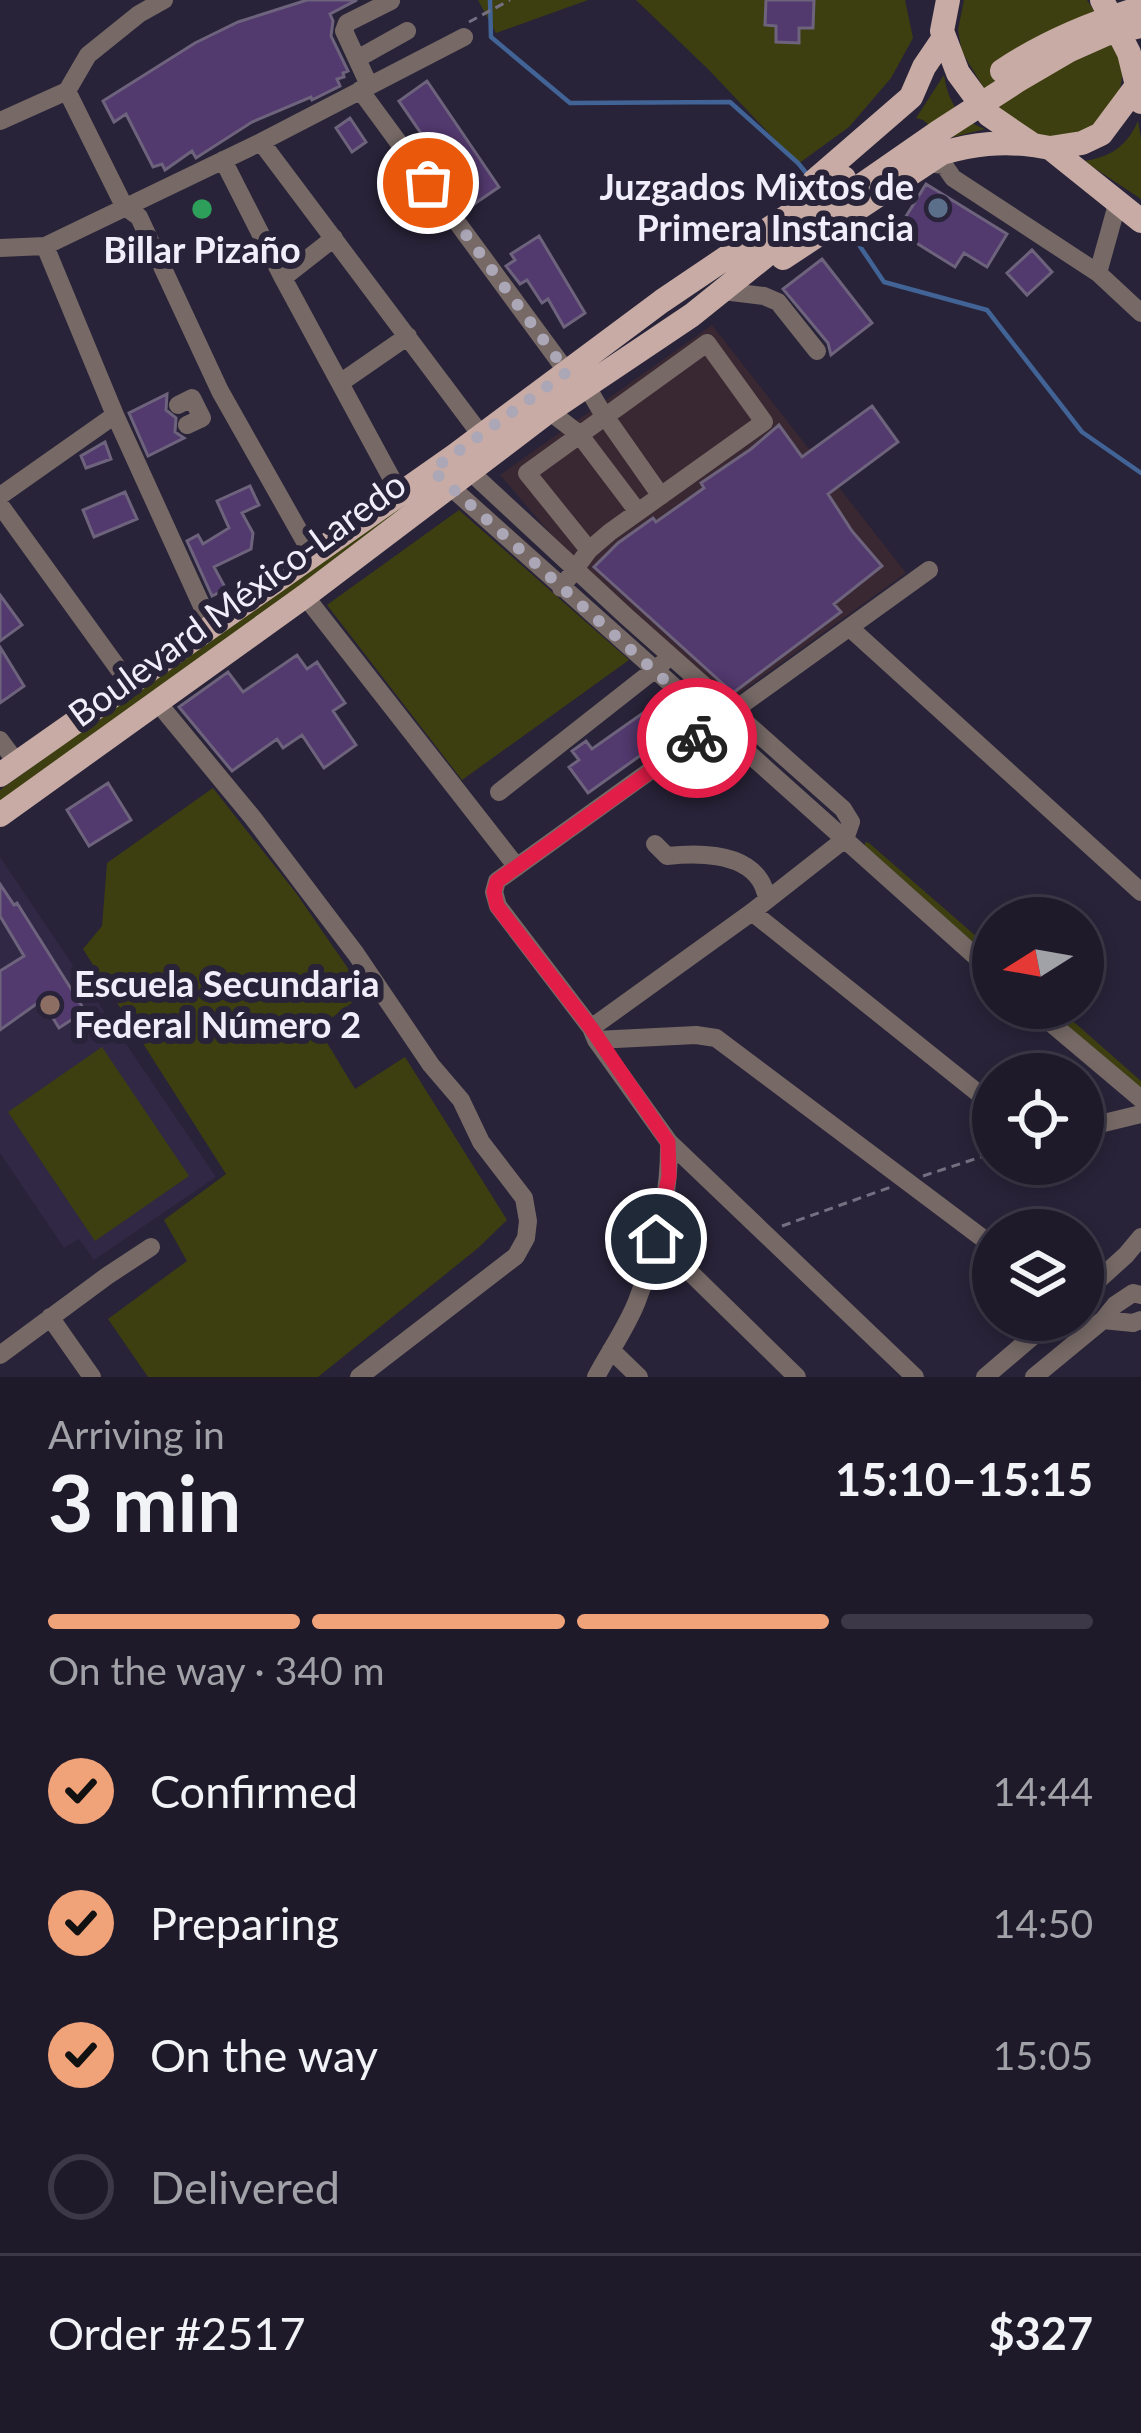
<!DOCTYPE html>
<html lang="en">
<head>
<meta charset="utf-8">
<style>
  body { margin:0; font-family:Lato,sans-serif; background:#262332; color:#f1f3f6; height:100vh; display:flex; flex-direction:column; font-size:45px; white-space:nowrap }
  * { box-sizing:border-box; margin:0 }
  p { font-size:39px; color:#a1a1a8 }
  .icon { flex:none; width:66px; height:66px; fill:none; stroke:currentColor; stroke-width:2; stroke-linecap:round; stroke-linejoin:round }
  .map { position:relative; height:1377px; overflow:hidden }
  .details { display:flex; flex-direction:column; background:#1e1a2a; flex:1 }
  .details>* { flex:none }
  .needle { width:78px; rotate:259deg }
  .buttons { position:absolute; left:972px; top:897px; display:grid; gap:24px }
  .buttons a { display:grid; place-items:center; width:132px; height:132px; border-radius:50%; background:#1e1a2a; box-shadow:0 6px 18px #0003,0 0 0 3px #3c3847; font-size:60px }
  .pin { position:absolute; display:grid; place-items:center; width:102px; height:102px; color:#fff; margin:-51px; border:6px solid #fff; border-radius:50%; box-shadow:0 3px 12px #0007 }
  .courier { position:absolute; display:grid; place-items:center; width:120px; height:120px; margin:-60px; border:9px solid #e11d48; border-radius:50%; background:#fff; color:#222; box-shadow:0 3px 15px #0007 }
  .head em { font-style:normal; font-weight:700 }
  .head div { display:flex; flex-direction:column-reverse }
  .head { display:flex; align-items:center; justify-content:space-between; height:204px; padding:0 48px }
  h1 { font-size:78px; font-weight:700; line-height:90px }
  .bar { display:grid; grid-template-columns:repeat(4,1fr); gap:18px 12px; align-content:center; height:144px; padding:0 48px }
  .bar i { height:15px; border-radius:9px; background:#3c3847 }
  .bar .current { background:#f0a279 }
  .bar p { grid-column:span 4 }
  .line { display:flex; align-items:center; gap:30px; padding:0 48px; border-top:3px solid #3c3847 }
  .line div { flex:1 }
  ol { padding:0 48px; list-style:none }
  li { display:flex; align-items:center; gap:36px; height:132px }
  li p { margin-inline-start:auto }
  li .icon { padding:12px; border-radius:50%; background:#f0a279; color:#111; stroke-width:4 }
  li:last-child { color:#a1a1a8 }
  li i { width:66px; height:66px; border:6px solid #3c3847; border-radius:50% }
  .map>svg:first-child { display:block }
  .commercial { fill:#392832 }
  .built { fill:#302844 }
  .green { fill:#3e3f10 }
  .lines { fill:none; stroke-linecap:round; stroke-linejoin:round }
  .stream { stroke:#416396; stroke-width:4.5 }
  .building { fill:#52396e; stroke:#6e637c; stroke-width:3 }
  .path { stroke:#747082; stroke-width:3; stroke-dasharray:9 6; stroke-linecap:butt }
  .minor { stroke:#766966; stroke-width:18 }
  .major { stroke:#c7aba4; stroke-width:24 }
  .done { stroke:#aba7b7; stroke-width:12; stroke-dasharray:0 21.6 }
  .route { stroke:#e11d48; stroke-width:15 }
  .service-dot { fill:#5c6f8a; stroke:#282338; stroke-width:4.5 }
  .leisure-dot { fill:#2e9e5b; stroke:#282338; stroke-width:4.5 }
  .education-dot { fill:#8d6e63; stroke:#282338; stroke-width:4.5 }
  .labels { text-anchor:middle; stroke-width:12; stroke-linejoin:round; paint-order:stroke }
  .poi-label { font-size:36px; font-weight:bold; fill:#f1eefc; stroke:#282338; text-anchor:end }
  .street-label { font-size:36px; fill:#f1eefc; stroke:#282338 }
</style>
</head>
<body>
<div class="map">
<svg width="1141" height="1377" viewBox="0 0 1141 1377">
  <rect width="100%" height="100%" fill="#282338"/>
  <path class="commercial" d="M712 325 906 573 730 700 561 546 500 475Z"/>
  <path class="built" d="M0 857 216 1177 94 1260 79 1239 64 1248 0 1153Z"/>
  <path class="green" d="M478 0H588L496 33Z
    M636 0H905L913 38 891 78 849 127 798 164 709 70Z
    M964 0H1087L1111 37 1122 67V78L1120 89 1105 118 1068 140 1027 132 993 103 962 52 958 30Z
    M944 75C948 102 959 119 985 129L945 139 923 120 916 118Z
    M1138 121 1141 139V199L1084 161C1111 157 1127 146 1138 121Z
    M398 505 404 511 0 804V790Z
    M459 510 629 660 462 780 327 605Z
    M213 788 296 893 365 993 318 1028 355 1089 405 1057 507 1220 478 1248 318 1377H148L108 1319 187 1261 164 1220 226 1174 83 949 102 926 107 863Z
    M865 842 869 843 993 951V960L865 847Z
    M1048 1008H1058L1141 1081V1091Z
    M102 1047 189 1176 95 1241 8 1112Z"/>
  <g class="lines">
    <path class="stream" d="M490 0 491 37 570 103 730 102 798 163 807 174
      M849 230 884 282 987 310 1082 432 1141 473"/>
  </g>
  <path class="building" d="M307 0H357L330 14 333 21 331 36 348 71 343 73 344 77 337 79 340 86 312 100 311 97 252 122 196 158 192 151 165 170 162 164 153 167 126 114 114 122 103 101 195 43 238 22Z
    M766 0H814L813 28H799V43L776 42V26L765 25Z
    M427 81 499 187 467 209 453 189 457 186 399 101Z
    M350 118 366 142 352 152 336 128Z
    M926 184 1007 234 987 267 964 253 955 267 897 231Z
    M539 236 585 313 564 327 548 299 542 303 527 280 520 284 506 266 515 260 511 254Z
    M1032 250 1052 272 1027 295 1007 273Z
    M822 259 872 323 831 355 828 343 783 289Z
    M167 394 166 410 176 418 175 432 184 438 148 456 129 413Z
    M872 406 898 442 828 494 852 531 882 566 834 604 841 612 733 693 594 567 618 543 653 518 656 522 704 488 701 483 751 449 779 425 802 457Z
    M105 442 111 459 86 468 81 456Z
    M250 486 259 505 242 513 253 533 251 549 214 567 226 589 212 596 187 541 198 535 203 544 229 528 217 501Z
    M125 492 137 519 94 537 83 510Z
    M0 595 22 625 0 641Z
    M0 647 24 686 0 703Z
    M297 655 307 669 317 662 345 703 333 711 356 745 324 768 302 735 283 748 277 739 232 771 179 707 228 672 243 692Z
    M650 708 669 735 588 793 569 767 579 760 572 751 586 741 592 749Z
    M108 783 131 820 89 846 67 810Z
    M0 884 14 905 17 903 85 1011 59 1028 42 1000 0 1030V971L24 956 0 916Z"/>
  <g class="lines">
    <path class="path" d="M469 22 510 0
      M923 1176 993 1153
      M782 1226 891 1187"/>
    <path class="minor" d="M164 0 139 14 88 55 67 91 124 206 139 217 220 391 312 554
      M357 59 407 31
      M369 85 344 31 347 23 391 1
      M360 90 567 372
      M0 121 67 91
      M261 142 481 435
      M223 160 283 278 406 505
      M927 163 944 165 953 178 1098 273 1141 313
      M45 246 115 415 211 626
      M0 248 45 246 261 142 464 37
      M1098 273 1118 201
      M283 278 334 238
      M723 291 764 296 778 302 817 351
      M340 383 408 336
      M586 385 600 409 661 496
      M178 405 192 398 202 418 187 425
      M549 411 579 434 638 512
      M462 464 627 617 843 809 851 822 845 839
      M444 481 993 972
      M0 496 115 415
      M0 505 128 682
      M561 588 589 550 610 532 764 422 707 343 527 473 589 550
      M305 596 517 867
      M850 628 1141 892
      M158 703 253 818 356 954 431 1065 461 1100 481 1142 524 1198 528 1221 526 1238 516 1256 359 1377
      M0 740 17 763
      M499 792 663 663
      M655 844 667 856C695 853 742 852 760 880 764 886 765 892 768 899
      M752 912 993 1105
      M1033 1008 1141 1099
      M591 1028 752 912 845 839
      M596 1040 696 1035 716 1038 993 1246
      M1083 1128 1141 1114
      M656 1239 797 1377
      M1083 1294 1126 1255 1141 1237
      M50 1317 92 1377
      M1103 1320 1115 1305 1133 1293 1141 1295
      M611 1350 639 1377
      M0 1355 107 1276 151 1247
      M596 1377C609 1352 627 1327 637 1301 656 1251 670 1196 669 1142
      M915 1377 669 1142 596 1040 591 1028 498 906 494 892 497 881 929 570
      M985 1377 1052 1320
      M1034 1377 1103 1320 1133 1323 1141 1320"/>
    <path class="major" d="M948 0 942 31 958 73 989 115 1033 145 1050 148 1082 143 1101 134 1136 87
      M1102 0 1129 53 1141 102
      M1002 71C1045 42 1091 23 1141 8
      M1050 148 1141 221
      M814 181 911 97 924 67 943 39
      M783 258 942 153C974 144 1001 141 1033 145
      M0 775 454 456 662 301 844 178
      M0 815 305 596 549 411 692 315 804 225 938 132 1017 81 1070 50 1106 34 1141 26"/>
  </g>
  <g class="lines">
    <path class="done" d="M428 183 567 372 432 470 714 725 697 738"/>
    <path class="route" d="M656 1239 669 1176 668 1142 591 1028 497 906 494 892 497 881 697 738"/>
  </g>
  <circle class="service-dot" cx="938" cy="208" r="12"/>
  <circle class="leisure-dot" cx="202" cy="209" r="12"/>
  <circle class="education-dot" cx="50" cy="1005" r="12"/>
  <g class="labels">
    <g class="poi-label">
      <text x="914" y="200">Juzgados Mixtos de<tspan x="914" dy="41">Primera Instancia</tspan></text>
      <text x="202" y="263" text-anchor="middle">Billar Pizaño</text>
      <text x="74" y="997" text-anchor="start">Escuela Secundaria<tspan x="74" dy="41">Federal Número 2</tspan></text>
    </g>
    <g class="street-label">
      <text transform="translate(237 599) rotate(-36)" y="13">Boulevard México-Laredo</text>
    </g>
  </g>
</svg>
<div class="buttons">
<a><svg class="needle" viewBox="-14 -14 28 28"><path d="M0-13l5 13h-10z" fill="#e53935"/><path d="M0 13l5-13h-10z" fill="#a1a1a8"/></svg></a>
<a><svg class="icon" aria-label="locate" viewBox="0 0 24 24"><circle cx="12" cy="12" r="6"/><path d="M12 2v4M12 18v4M2 12h4M18 12h4"/></svg></a>
<a><svg class="icon" aria-label="layers" viewBox="0 0 24 24"><path d="M12 4l9 5-9 5-9-5zM3 14l9 5 9-5"/></svg></a>
</div>
<div class="pin" style="left:428px;top:183px;background:#ea580c"><svg class="icon" aria-label="bag" viewBox="0 0 24 24"><path d="M5 8h14l-1 12H6zM9 8a3 3 0 0 1 6 0"/></svg></div>
<div class="pin" style="left:656px;top:1239px;background:#1f2937"><svg class="icon" aria-label="home" viewBox="0 0 24 24"><path d="M3 11l9-7 9 7M6 9v11h12V9"/></svg></div>
<div class="courier" style="left:697px;top:738px"><svg class="icon" aria-label="bike" viewBox="0 0 24 24"><circle cx="6" cy="16" r="4"/><circle cx="18" cy="16" r="4"/><path d="M6 16l4-8h5l3 8M10 8l3 8H6M13 5h3"/></svg></div>
</div>
<section class="details">
<div class="head"><div><h1>3 min</h1><p>Arriving in</p></div><em>15:10–15:15</em></div>
<div class="bar"><i class="current"></i><i class="current"></i><i class="current"></i><i></i><p>On the way · 340 m</p></div>
<ol>
<li><svg class="icon" aria-label="check" viewBox="0 0 24 24"><path d="M5 12l5 5 9-10"/></svg>Confirmed<p>14:44</p></li>
<li><svg class="icon" aria-label="check" viewBox="0 0 24 24"><path d="M5 12l5 5 9-10"/></svg>Preparing<p>14:50</p></li>
<li><svg class="icon" aria-label="check" viewBox="0 0 24 24"><path d="M5 12l5 5 9-10"/></svg>On the way<p>15:05</p></li>
<li><i></i>Delivered</li>
</ol>
<div class="line" style="height:156px"><div>Order #2517</div><b>$327</b></div>
</section>
</body>
</html>
